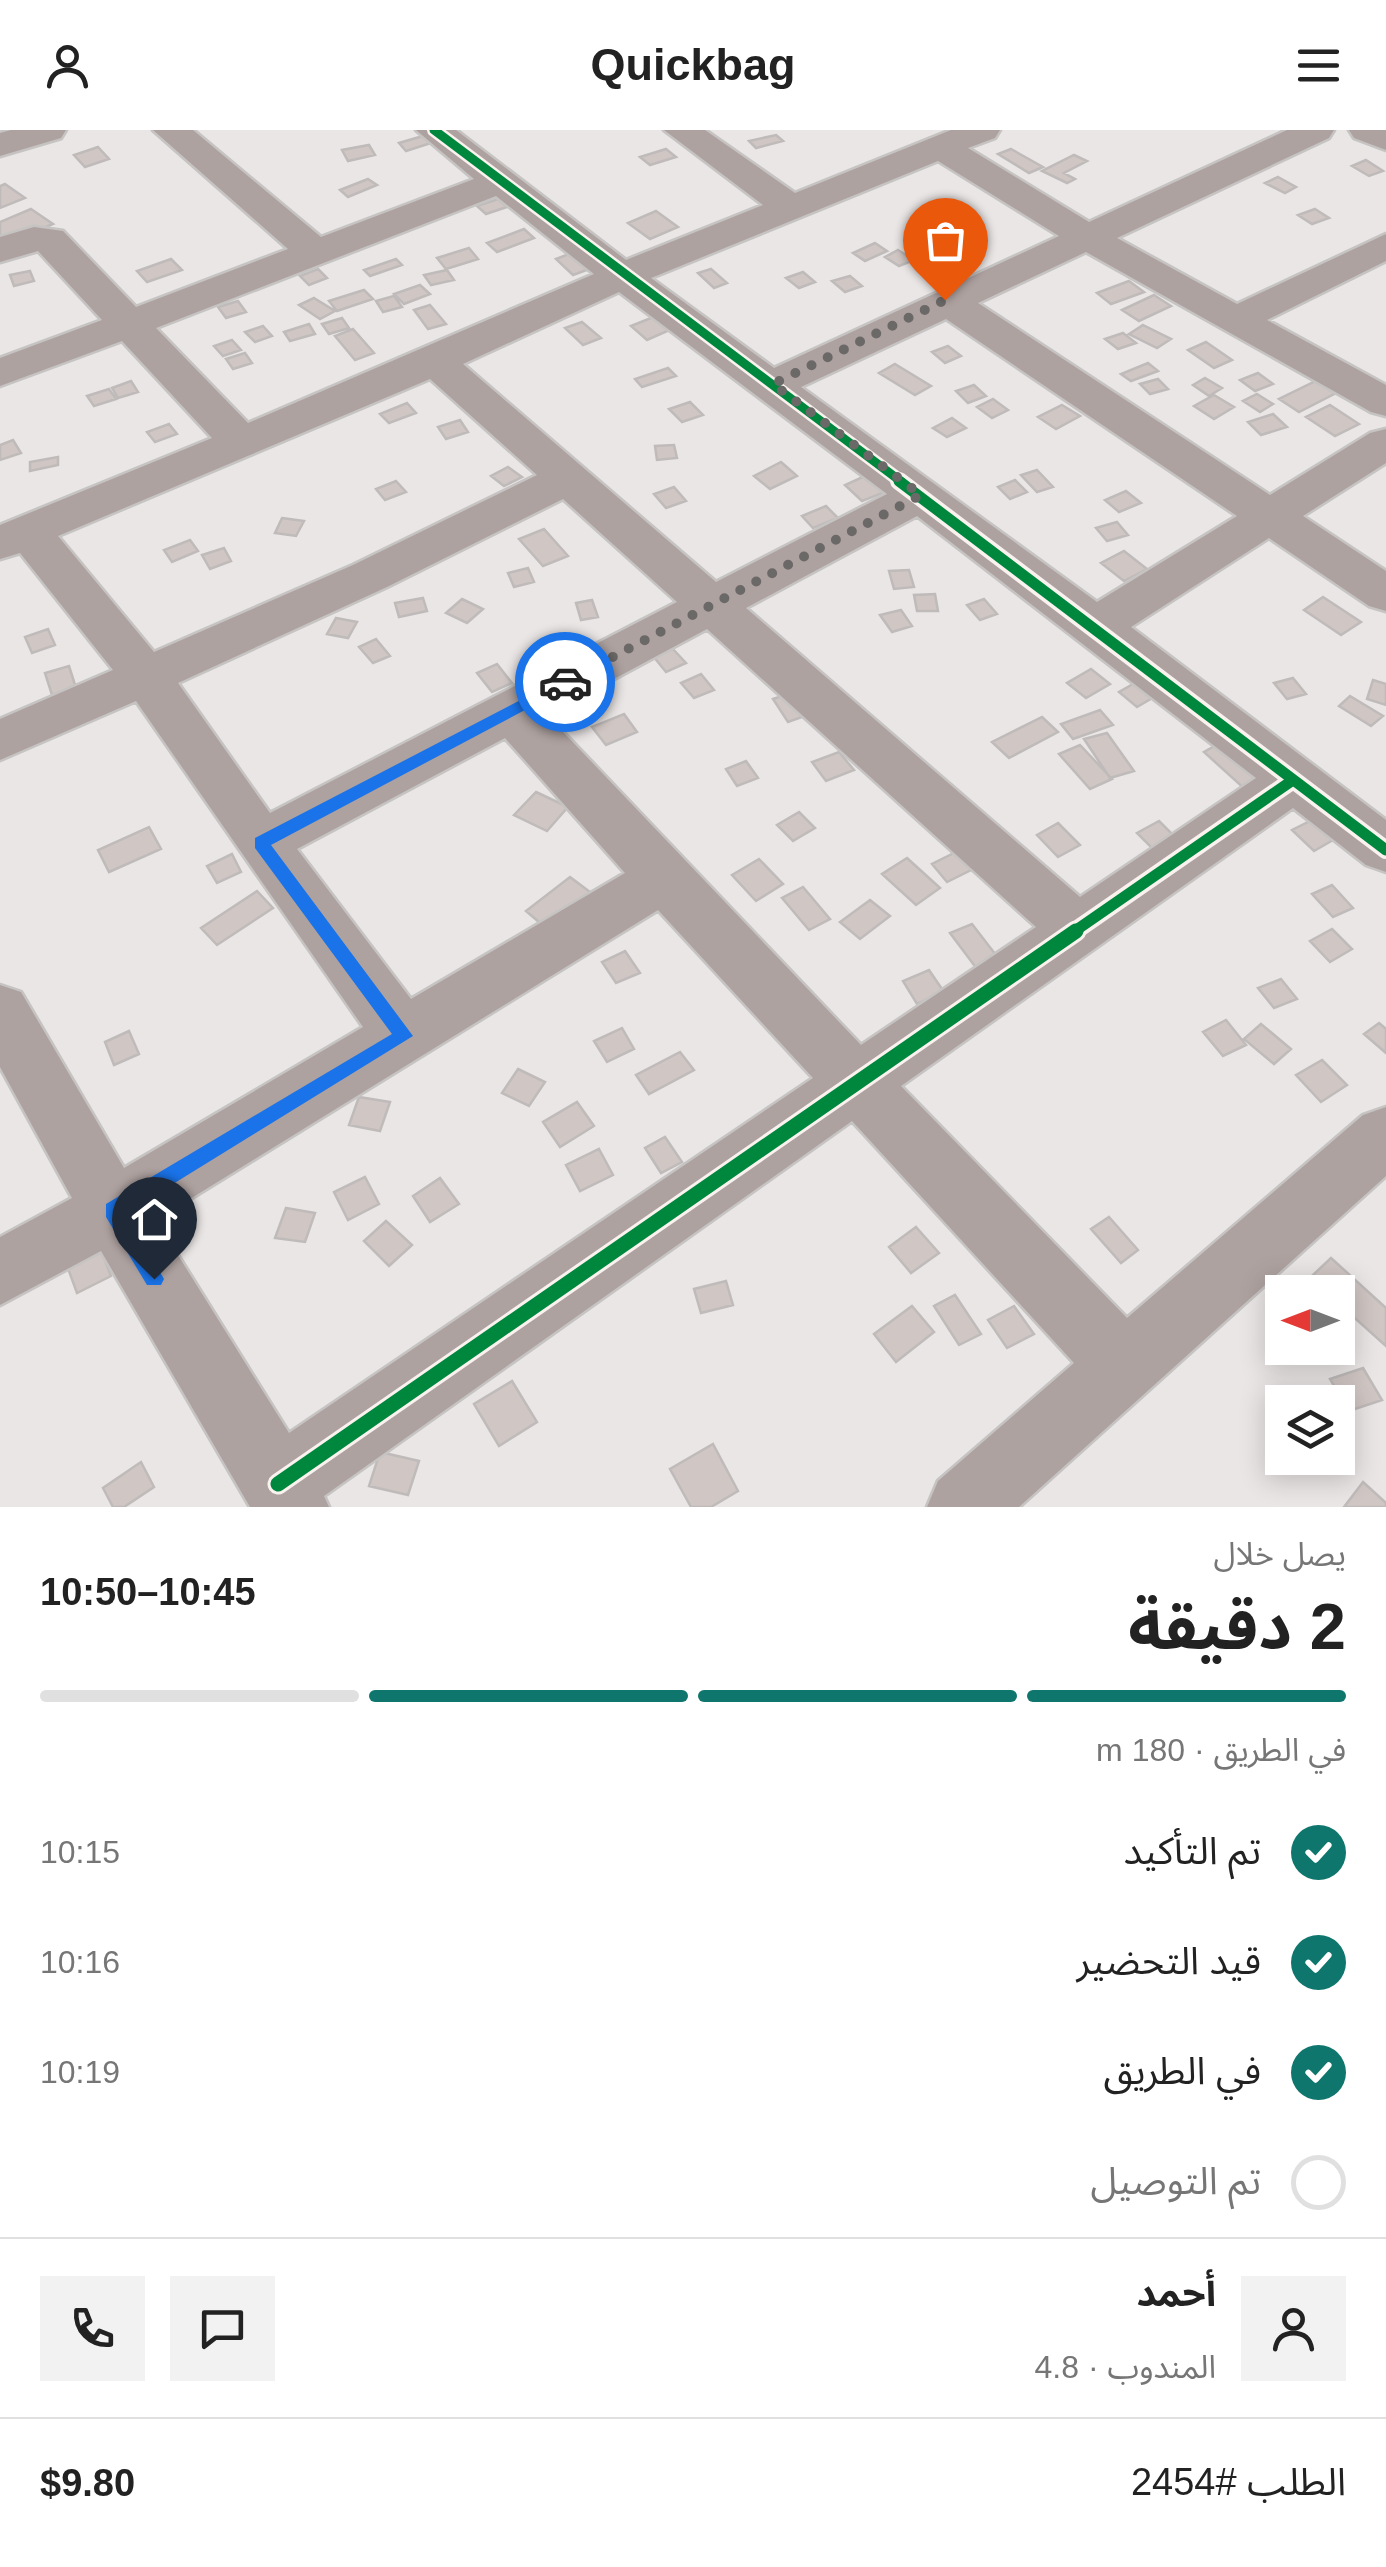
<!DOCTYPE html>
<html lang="ar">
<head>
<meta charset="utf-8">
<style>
  body { margin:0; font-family:Helvetica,"Noto Sans Arabic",sans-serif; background:#f2f2f2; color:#222; direction:rtl; height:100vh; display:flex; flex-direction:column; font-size:38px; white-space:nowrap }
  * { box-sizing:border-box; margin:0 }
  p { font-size:32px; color:#767676 }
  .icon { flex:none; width:55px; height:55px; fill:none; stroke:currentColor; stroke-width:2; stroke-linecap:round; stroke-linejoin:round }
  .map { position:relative; height:1377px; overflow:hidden; direction:ltr }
  .details { display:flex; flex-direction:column; background:#fff; flex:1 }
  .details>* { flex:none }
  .needle { width:65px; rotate:270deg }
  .controls { position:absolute; left:1265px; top:1145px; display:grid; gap:20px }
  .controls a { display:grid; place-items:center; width:90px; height:90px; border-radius:0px; background:#fff; box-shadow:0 5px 25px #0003; font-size:50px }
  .pin { position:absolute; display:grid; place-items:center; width:85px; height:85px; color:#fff; margin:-102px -42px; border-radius:50% 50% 50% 0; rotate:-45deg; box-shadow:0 0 10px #0007 }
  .pin .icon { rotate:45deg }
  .courier { position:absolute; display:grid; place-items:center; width:100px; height:100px; margin:-50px; border:8px solid #1a73e8; border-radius:50%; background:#fff; color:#222; box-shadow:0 2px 12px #0007 }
  .overview em { font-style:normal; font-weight:700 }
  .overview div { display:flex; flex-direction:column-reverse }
  .overview { display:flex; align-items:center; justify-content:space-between; height:170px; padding:0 40px }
  h1 { font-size:65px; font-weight:700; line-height:75px }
  .bar { display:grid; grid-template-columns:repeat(4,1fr); gap:15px 10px; align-content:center; height:120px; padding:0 40px }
  .bar i { height:12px; border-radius:8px; background:#e0e0e0 }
  .bar .current { background:#0f766e }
  .bar p { grid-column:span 4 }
  .line { display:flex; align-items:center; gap:25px; padding:0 40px; border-top:2px solid #e0e0e0 }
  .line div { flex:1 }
  .round { display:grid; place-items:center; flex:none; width:105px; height:105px; border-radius:0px; background:#f2f2f2 }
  ol { padding:0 40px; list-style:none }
  li { display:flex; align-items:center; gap:30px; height:110px }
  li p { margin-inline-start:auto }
  li .icon { padding:10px; border-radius:50%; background:#0f766e; color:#fff; stroke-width:4 }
  li:last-child { color:#767676 }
  li i { width:55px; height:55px; border:5px solid #e0e0e0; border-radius:50% }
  header { display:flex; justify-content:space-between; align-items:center; height:130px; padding:0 40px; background:#fff; font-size:45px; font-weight:700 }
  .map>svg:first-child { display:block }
  .building { fill:#d0c6c3; stroke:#bfbbba; stroke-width:2.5 }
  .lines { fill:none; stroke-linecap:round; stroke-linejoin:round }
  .minor-casing { stroke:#c6c4c3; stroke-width:5 }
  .minor { fill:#aea2a0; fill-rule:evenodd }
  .cycleway-far2-casing { stroke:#faf2ef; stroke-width:14 }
  .cycleway-far1-casing { stroke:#faf2ef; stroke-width:18 }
  .cycleway-casing { stroke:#faf2ef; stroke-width:21 }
  .cycleway-far2 { stroke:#00873e; stroke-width:9 }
  .cycleway-far1 { stroke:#00873e; stroke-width:11 }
  .cycleway { stroke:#00873e; stroke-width:15 }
  .route { fill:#1a73e8 }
  .done { stroke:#6b6968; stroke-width:10; stroke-dasharray:0 18 }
</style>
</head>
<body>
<header><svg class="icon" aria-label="menu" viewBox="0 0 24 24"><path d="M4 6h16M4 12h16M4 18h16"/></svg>Quickbag<svg class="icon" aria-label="person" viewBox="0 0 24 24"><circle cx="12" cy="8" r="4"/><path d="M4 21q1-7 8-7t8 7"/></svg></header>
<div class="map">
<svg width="1386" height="1377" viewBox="0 0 1386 1377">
  <rect width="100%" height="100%" fill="#eae6e5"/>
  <path class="building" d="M776 5 783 11 756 18 749 11Z
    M423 6 431 13 406 21 399 13Z
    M369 15 375 25 348 31 342 20Z
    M98 17 109 29 85 37 74 25Z
    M666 19 676 27 650 35 640 27Z
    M1011 19 1043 37 1029 43 998 24Z
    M1074 25 1087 31 1064 43 1075 49 1067 53 1042 41Z
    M1366 30 1383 41 1369 46 1352 36Z
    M1278 47 1296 57 1285 63 1265 53Z
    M368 49 377 55 348 67 340 60Z
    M5 54 25 68 0 78V56Z
    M498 69 507 77 486 84 477 76Z
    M31 79 53 94 8 113 0 108V92Z
    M1315 79 1329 88 1312 94 1298 85Z
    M656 81 678 97 650 109 628 93Z
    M524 99 534 108 497 122 487 113Z
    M875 113 887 121 865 131 853 123Z
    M469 118 478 129 446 139 437 128Z
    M898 120 914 130 899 136 885 127Z
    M574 122 592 138 573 145 556 129Z
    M171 129 182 140 147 152 137 141Z
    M396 129 402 135 370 146 364 140Z
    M318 139 327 148 309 155 300 146Z
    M711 139 727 153 714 158 698 143Z
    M447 140 454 150 431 155 424 145Z
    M30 141 34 151 14 156 10 145Z
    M803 142 815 152 799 158 786 148Z
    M850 146 862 156 845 162 832 151Z
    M1129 151 1144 162 1111 174 1097 163Z
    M420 155 430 164 404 174 394 164Z
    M364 160 373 169 337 181 329 171Z
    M1154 165 1171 176 1139 191 1122 180Z
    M394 166 402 177 383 182 376 171Z
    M314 168 335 181 320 189 299 175Z
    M238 171 246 182 226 188 218 177Z
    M430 175 446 194 428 199 414 180Z
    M656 186 672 199 647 210 631 196Z
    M342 188 349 198 329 204 322 194Z
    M582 192 601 208 583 215 565 198Z
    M309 194 315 204 290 211 284 202Z
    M1143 195 1171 209 1157 218 1129 204Z
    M263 196 272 206 255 212 245 202Z
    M353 199 374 223 355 230 335 206Z
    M1123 203 1136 213 1118 219 1105 209Z
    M232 210 241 220 223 226 214 216Z
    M1206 212 1232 230 1214 238 1188 220Z
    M948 216 961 226 945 233 932 222Z
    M245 223 252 233 233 239 226 229Z
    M1148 233 1158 241 1131 251 1121 244Z
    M895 234 931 256 915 265 879 243Z
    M668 238 676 246 642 257 635 249Z
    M1258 243 1273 254 1255 261 1240 250Z
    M1326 246 1346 258 1299 282 1279 269Z
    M1205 248 1222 258 1209 266 1193 255Z
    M1158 249 1168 259 1150 264 1140 254Z
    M131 251 138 262 118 268 112 258Z
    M974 255 986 266 968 273 956 261Z
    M109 259 116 269 94 276 87 266Z
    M1257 264 1273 274 1260 282 1243 271Z
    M1214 265 1234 277 1214 289 1194 276Z
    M993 269 1008 280 992 288 977 277Z
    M690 272 703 285 682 292 669 279Z
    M407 273 416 283 389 293 380 284Z
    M1062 275 1080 286 1056 299 1038 287Z
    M1330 275 1359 294 1335 306 1306 287Z
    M1273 284 1287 297 1261 305 1248 292Z
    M952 288 966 298 947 307 933 298Z
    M460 290 468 302 446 309 438 297Z
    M169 294 177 304 155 312 147 302Z
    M13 310 21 323 0 330V315Z
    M674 315 677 328 657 330 655 316Z
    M58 327V335L30 341V332Z
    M781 332 797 346 770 359 754 346Z
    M508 337 522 347 504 356 491 346Z
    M1037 340 1053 357 1037 362 1021 345Z
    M867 345 885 362 862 371 845 355Z
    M1015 350 1027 362 1010 369 998 357Z
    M396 351 406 362 385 370 376 359Z
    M674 357 686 371 666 378 654 364Z
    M1126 361 1141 373 1119 382 1105 370Z
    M826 376 838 388 813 398 802 386Z
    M282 388 304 391 296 406 275 403Z
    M1117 392 1128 405 1107 411 1096 398Z
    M544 399 568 426 543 436 519 409Z
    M190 410 198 421 172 432 164 420Z
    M224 418 231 431 210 439 202 425Z
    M1124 421 1147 439 1124 451 1101 433Z
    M528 438 534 452 514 457 508 443Z
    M909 440 914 457 894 459 889 441Z
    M935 464 938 481H917L914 465Z
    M1323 467 1361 492 1341 505 1304 480Z
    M423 468 427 481 399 487 395 473Z
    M462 469 483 479 467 493 446 483Z
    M984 469 997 484 980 490 967 475Z
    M592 470 598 487 581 490 576 473Z
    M901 480 912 496 892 502 880 485Z
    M336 488 357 492 348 508 327 504Z
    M48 499 55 515 32 523 25 507Z
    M376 509 390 526 373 533 359 517Z
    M672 518 686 533 666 542 653 526Z
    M497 534 512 553 492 562 477 543Z
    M69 536 76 558 52 565 45 543Z
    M1091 539 1110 554 1086 568 1067 553Z
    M701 544 714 560 694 568 681 553Z
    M1293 548 1306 564 1287 569 1274 553Z
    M1142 549 1161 563 1137 577 1119 562Z
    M1373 550 1386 554V575L1367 569Z
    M803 559 819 581 788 592 773 569Z
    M1350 566 1383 586 1371 596 1339 576Z
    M1100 580 1113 595 1073 609 1061 594Z
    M624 584 637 602 606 615 592 597Z
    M1042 587 1058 602 1009 628 992 612Z
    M1107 603 1134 641 1110 648 1084 609Z
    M1227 609 1270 649 1247 661 1204 622Z
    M1080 615 1112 649 1090 659 1059 624Z
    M839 622 854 640 826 651 812 632Z
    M746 631 758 648 737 656 726 639Z
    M536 662 568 677 547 701 514 685Z
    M799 682 815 698 793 711 777 695Z
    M1312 690 1333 710 1314 721 1292 700Z
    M1159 691 1179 711 1157 723 1137 703Z
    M1058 693 1080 715 1058 727 1037 705Z
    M149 697 161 719 109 742 98 720Z
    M962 719 977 737 947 752 932 734Z
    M232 724 241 742 217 753 207 736Z
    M907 728 940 758 916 775 882 744Z
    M759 729 783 754 756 771 732 745Z
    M570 747 590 762 546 798 526 781Z
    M1332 755 1353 778 1333 787 1312 764Z
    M803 757 830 789 809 800 782 768Z
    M257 761 273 778 217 815 201 798Z
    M870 770 890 786 860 809 840 792Z
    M972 794 999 829 977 839 950 803Z
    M1332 799 1352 819 1330 832 1310 811Z
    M625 821 640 843 616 853 602 832Z
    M929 840 944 862 917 874 903 851Z
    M1281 849 1297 869 1274 878 1258 858Z
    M1226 890 1246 915 1223 926 1203 902Z
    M1379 893 1386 899V923L1364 904Z
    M1261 894 1291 919 1274 934 1244 909Z
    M622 898 634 919 607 932 594 911Z
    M129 901 139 924 114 935 105 912Z
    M680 922 694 940 649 964 636 945Z
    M1322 930 1347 955 1321 972 1296 945Z
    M518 939 545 952 529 976 502 963Z
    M359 967 390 972 380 1001 349 995Z
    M577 972 594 996 560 1017 543 992Z
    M665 1007 682 1032 661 1043 645 1018Z
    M599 1019 613 1045 580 1061 566 1035Z
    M365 1047 379 1074 348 1090 334 1062Z
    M440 1048 459 1074 430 1092 413 1066Z
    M286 1078 315 1083 305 1112 275 1108Z
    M1109 1087 1138 1120 1121 1133 1091 1099Z
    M386 1091 412 1115 389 1136 364 1111Z
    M916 1097 939 1123 911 1143 889 1117Z
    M100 1117 111 1146 77 1163 66 1133Z
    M1331 1128 1386 1178V1216L1338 1173V1162H1295Z
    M726 1151 733 1175 701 1183 694 1159Z
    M955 1165 981 1204 959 1215 934 1176Z
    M912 1176 934 1202 896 1232 874 1204Z
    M1014 1176 1034 1204 1007 1218 988 1190Z
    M1363 1238 1382 1270 1349 1281 1330 1249Z
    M512 1251 537 1292 499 1316 474 1274Z
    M713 1314 738 1361 711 1377H691L670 1339Z
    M380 1322 419 1331 408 1365 369 1356Z
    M141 1332 154 1357 124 1377H113L103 1358Z
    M1363 1352 1386 1373V1377H1344Z"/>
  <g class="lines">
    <g class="minor-casing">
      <path id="minor" d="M11 0H66L61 8 0 26V3Z
        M153 0H193L321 107 474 49 416 0H456L626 130 763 75 664 0H705L795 63 951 0H1000L995 8 968 18 1089 92 1287 0H1334L1329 8 1117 108 1237 174 1386 104V131L1267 190 1386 255V286L1371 282 1086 122 978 173 1270 365 1370 303 1386 299V333L1303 386 1386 441V481L1369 476 1269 408 1131 497 1386 690V742L1366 735 1293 678 901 956 1127 1188 1363 985 1386 977V1046L1019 1377H927L938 1351 1074 1233 852 991 324 1366 329 1377H250L101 1121 0 1175V1107L72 1068 0 937V855L21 862 124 1038 363 897 136 571 0 630V589L113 540 20 423 0 429V395L212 308 122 211 0 256V228L102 190 38 121 0 132V107L34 97 63 101 136 177 288 119ZM938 31 1059 106 774 238 651 148ZM496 66 594 144 248 293 156 198ZM619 162 887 364 716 452 463 234ZM946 189 1237 386 1097 472 801 257ZM430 249 537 345 353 435 154 522 58 406ZM563 369 677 472 270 683 178 553 387 457ZM917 386 1256 648 1080 767 746 478ZM707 499 1036 797 861 915 547 585ZM505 608 625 743 411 869 297 719ZM658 780 813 948 289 1303 156 1090Z
        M1349 0H1386V20L1354 8Z"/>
    </g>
    <use href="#minor" class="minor"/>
    <g class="cycleway-far2-casing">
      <path id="cycleway-far2" d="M434 0 903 353"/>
    </g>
    <g class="cycleway-far1-casing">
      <path id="cycleway-far1" d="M899 351 1386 720
        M1072 803 1293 650"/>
    </g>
    <g class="cycleway-casing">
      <path id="cycleway" d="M278 1354 1076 801"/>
    </g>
    <use href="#cycleway-far2" class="cycleway-far2"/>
    <use href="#cycleway-far1" class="cycleway-far1"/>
    <use href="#cycleway" class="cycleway"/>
  </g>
  <path class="route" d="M565 547 572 552 570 556 271 715 413 906 126 1083 164 1149 161 1155H147L106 1087V1074L392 904 255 718V708Z"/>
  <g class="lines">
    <path class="done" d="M565 552 921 365 773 254 945 170"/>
  </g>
</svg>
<div class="controls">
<a><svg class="needle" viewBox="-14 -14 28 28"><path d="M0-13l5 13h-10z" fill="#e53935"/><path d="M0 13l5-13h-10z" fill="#767676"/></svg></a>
<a><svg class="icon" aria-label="layers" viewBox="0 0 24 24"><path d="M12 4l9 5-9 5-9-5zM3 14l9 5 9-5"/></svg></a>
</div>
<div class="pin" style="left:945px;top:170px;background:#ea580c"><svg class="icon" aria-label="bag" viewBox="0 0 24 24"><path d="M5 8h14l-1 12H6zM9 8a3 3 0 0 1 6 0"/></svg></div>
<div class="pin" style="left:154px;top:1149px;background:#1f2937"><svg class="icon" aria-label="home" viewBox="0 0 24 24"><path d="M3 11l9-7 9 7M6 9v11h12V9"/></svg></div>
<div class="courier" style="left:565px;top:552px"><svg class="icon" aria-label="car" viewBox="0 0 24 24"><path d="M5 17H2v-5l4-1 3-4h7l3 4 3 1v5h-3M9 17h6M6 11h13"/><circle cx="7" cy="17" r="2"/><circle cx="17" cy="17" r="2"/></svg></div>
</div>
<section class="details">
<div class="overview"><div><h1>2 دقيقة</h1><p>يصل خلال</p></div><em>10:45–10:50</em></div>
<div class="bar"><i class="current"></i><i class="current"></i><i class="current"></i><i></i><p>في الطريق · 180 m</p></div>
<ol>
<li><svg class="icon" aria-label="check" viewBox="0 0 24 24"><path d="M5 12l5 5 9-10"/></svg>تم التأكيد<p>10:15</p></li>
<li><svg class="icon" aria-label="check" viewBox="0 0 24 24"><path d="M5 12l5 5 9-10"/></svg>قيد التحضير<p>10:16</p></li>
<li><svg class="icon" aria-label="check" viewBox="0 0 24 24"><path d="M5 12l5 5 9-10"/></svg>في الطريق<p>10:19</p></li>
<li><i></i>تم التوصيل</li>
</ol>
<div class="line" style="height:180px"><a class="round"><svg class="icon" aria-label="person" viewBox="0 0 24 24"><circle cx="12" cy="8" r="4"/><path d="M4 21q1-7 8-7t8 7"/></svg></a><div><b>أحمد</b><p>المندوب · 4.8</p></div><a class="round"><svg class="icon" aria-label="chat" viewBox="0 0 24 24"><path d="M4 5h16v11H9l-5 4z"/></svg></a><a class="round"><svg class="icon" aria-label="phone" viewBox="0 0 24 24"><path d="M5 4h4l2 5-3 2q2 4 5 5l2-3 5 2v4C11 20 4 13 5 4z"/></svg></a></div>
<div class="line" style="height:130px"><div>الطلب #2454</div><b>$9.80</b></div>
</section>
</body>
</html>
